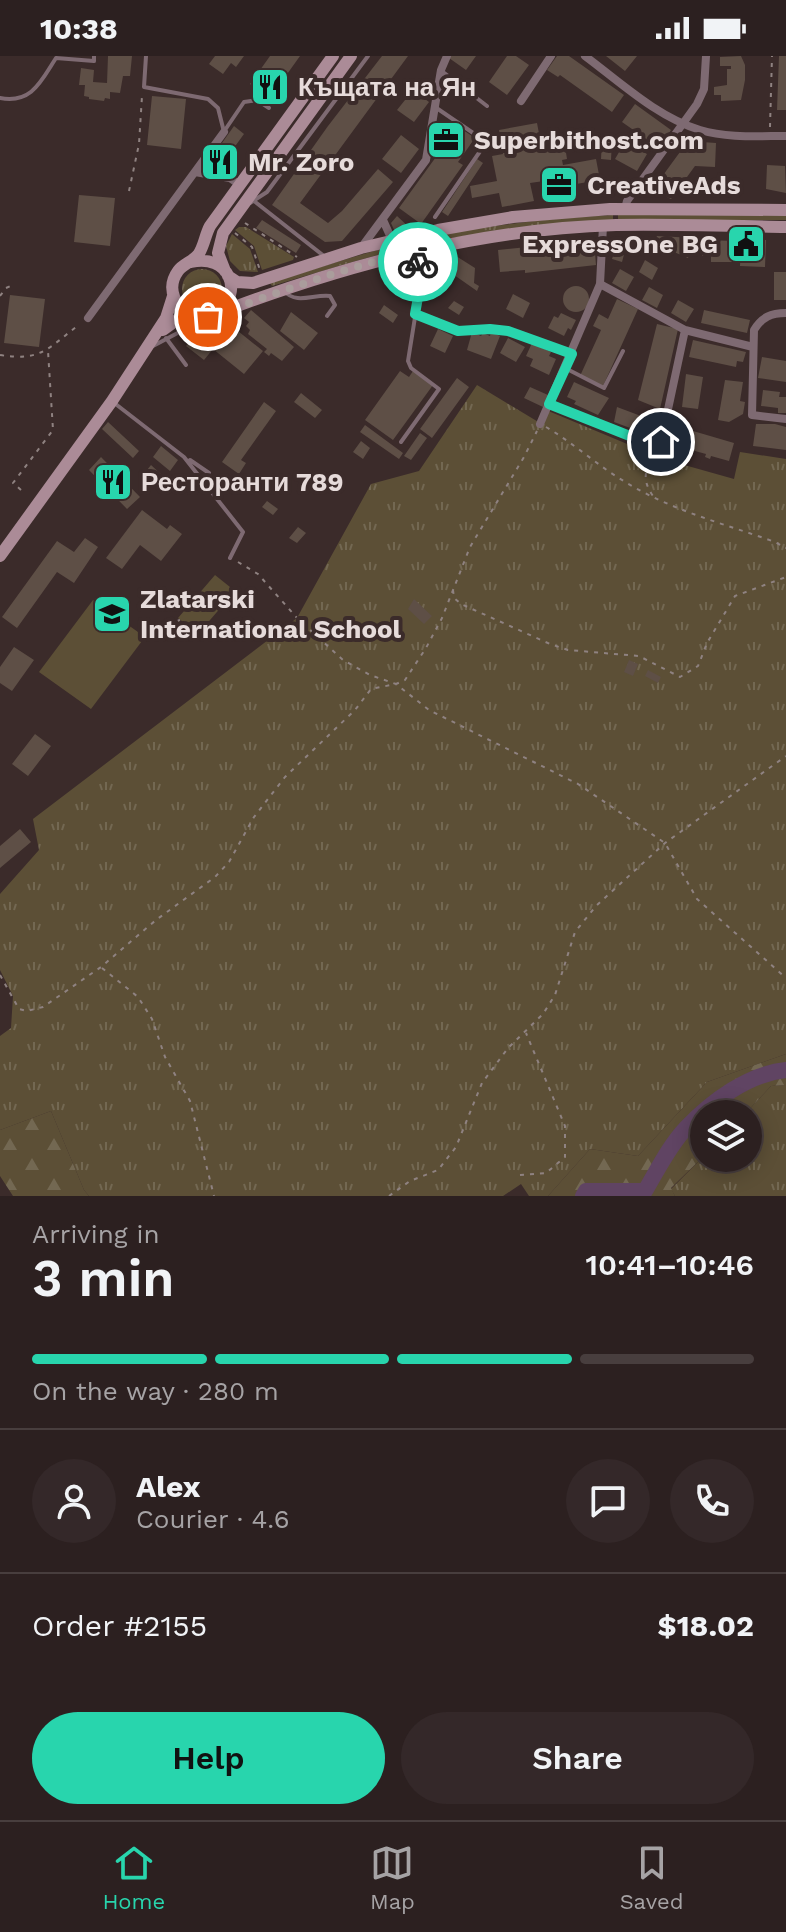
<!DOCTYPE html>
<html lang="en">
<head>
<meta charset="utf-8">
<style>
  body { margin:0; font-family:"Work Sans",sans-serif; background:#342829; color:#f1f3f6; height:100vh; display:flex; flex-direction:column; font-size:30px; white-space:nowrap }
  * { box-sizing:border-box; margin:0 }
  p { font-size:26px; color:#a6a3a5 }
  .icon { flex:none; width:44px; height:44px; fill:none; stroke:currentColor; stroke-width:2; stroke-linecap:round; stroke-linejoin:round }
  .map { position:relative; height:1140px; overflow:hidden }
  .drawer { display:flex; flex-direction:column; background:#2c2020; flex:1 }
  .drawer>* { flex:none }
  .fabs { position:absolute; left:690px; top:1044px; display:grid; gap:16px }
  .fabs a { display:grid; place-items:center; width:72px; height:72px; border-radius:50%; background:#2c2020; box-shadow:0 4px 20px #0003,0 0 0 2px #483e3e; font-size:40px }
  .pin { position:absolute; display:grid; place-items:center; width:68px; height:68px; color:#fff; margin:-34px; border:4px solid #fff; border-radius:50%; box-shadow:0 2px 8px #0007 }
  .courier { position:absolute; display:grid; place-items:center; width:80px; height:80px; margin:-40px; border:6px solid #28d5ad; border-radius:50%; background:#fff; color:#222; box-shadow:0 2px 10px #0007 }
  .head em { font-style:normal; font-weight:600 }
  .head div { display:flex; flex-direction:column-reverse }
  .head { display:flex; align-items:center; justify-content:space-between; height:136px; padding:0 32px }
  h1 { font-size:52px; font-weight:600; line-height:60px }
  .bar { display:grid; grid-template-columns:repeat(4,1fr); gap:12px 8px; align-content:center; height:96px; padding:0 32px }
  .bar i { height:10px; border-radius:6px; background:#483e3e }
  .bar .current { background:#28d5ad }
  .bar p { grid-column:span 4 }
  .line { display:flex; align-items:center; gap:20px; padding:0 32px; border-top:2px solid #483e3e }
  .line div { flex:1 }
  .round { display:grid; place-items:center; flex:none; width:84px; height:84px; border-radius:42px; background:#342829 }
  .primary-button { display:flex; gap:16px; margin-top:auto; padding:16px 32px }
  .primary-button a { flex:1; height:92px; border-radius:48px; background:#28d5ad; color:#111; font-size:32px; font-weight:600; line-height:92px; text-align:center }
  .primary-button a+a { background:#342829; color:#f1f3f6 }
  .status { display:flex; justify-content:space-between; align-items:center; height:56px; padding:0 40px; background:#2c2020; direction:ltr }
  .status svg { height:22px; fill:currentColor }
  .tabs { display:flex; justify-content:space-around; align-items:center; height:112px; border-top:2px solid #483e3e; background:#2c2020; font-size:22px; color:#a6a3a5 }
  .tabs a { display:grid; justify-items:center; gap:4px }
  .tabs .current { color:#28d5ad }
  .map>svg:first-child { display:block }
  .grass { fill:url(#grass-tufts) }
  .forest { fill:url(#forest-firs) }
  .pitch { fill:#5c4f36 }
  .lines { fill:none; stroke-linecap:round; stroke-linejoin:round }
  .stream { stroke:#887187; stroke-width:3 }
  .river { stroke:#604463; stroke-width:16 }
  .building { fill:#5e4f46 }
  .path { stroke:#8f8281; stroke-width:2; stroke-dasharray:4 6; stroke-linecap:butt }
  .service { stroke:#7e6a72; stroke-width:4 }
  .minor { stroke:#7e6a72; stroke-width:8 }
  .secondary { stroke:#ab8b97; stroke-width:12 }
  .done { stroke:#aa9d9c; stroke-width:8; stroke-dasharray:0 14.4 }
  .route { stroke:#28d5ad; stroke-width:10 }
  .labels { text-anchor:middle; stroke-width:8; stroke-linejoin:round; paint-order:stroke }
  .poi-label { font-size:26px; font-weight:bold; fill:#e6dbda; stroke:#3b2b2a; text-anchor:start }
</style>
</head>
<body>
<div class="status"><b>10:38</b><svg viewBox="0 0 49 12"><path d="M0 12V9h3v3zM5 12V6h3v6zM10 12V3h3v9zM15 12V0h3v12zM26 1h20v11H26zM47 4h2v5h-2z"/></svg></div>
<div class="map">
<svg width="786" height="1140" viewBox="0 0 786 1140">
  <defs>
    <pattern id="grass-tufts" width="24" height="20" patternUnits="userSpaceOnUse" patternTransform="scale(2)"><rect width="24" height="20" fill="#5c4f36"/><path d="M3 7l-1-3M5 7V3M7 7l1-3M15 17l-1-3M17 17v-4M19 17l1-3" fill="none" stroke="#736852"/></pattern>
    <pattern id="forest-firs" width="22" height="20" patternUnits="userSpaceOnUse" patternTransform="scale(2)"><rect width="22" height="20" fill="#5c4f36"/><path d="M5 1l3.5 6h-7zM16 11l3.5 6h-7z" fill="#736852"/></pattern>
  </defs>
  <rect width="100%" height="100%" fill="#3b2b2a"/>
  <path class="grass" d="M618 158 786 159V164H618Z
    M613 159V164C555 170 495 173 437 185 381 196 326 214 272 230L270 227C325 210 380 191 436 180 495 168 554 162 613 159Z
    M239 171H246L294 201 293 204 262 214 254 190 235 174Z
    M232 178 250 193 258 216 240 215 230 205 226 190Z
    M182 233a20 20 0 1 1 40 0a20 20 0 1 1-40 0Z
    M477 329 540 367 546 354 663 403 734 423 740 396 786 403V998L707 1026 638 1100 590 1093 548 1140H529L521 1128 503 1140H89L84 1134 51 1055 0 1074V980L11 972 13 940 0 914V838L39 794 33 763 297 562 371 428 419 415Z
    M786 1029V1140H675L671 1133 704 1100V1102H748V1058H745L771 1030Z"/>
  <path class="forest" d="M786 998V1029L771 1030 745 1058H704V1100L671 1132 675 1140H548L590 1093 638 1100 707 1026Z
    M51 1055 84 1134 89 1140H13L0 1120V1074Z"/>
  <path class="pitch" d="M215 519 235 535 198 578 178 562Z
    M93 544 145 581 91 653 39 616Z"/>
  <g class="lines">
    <path class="stream" d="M645 1135 646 1140"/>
    <path class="river" d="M583 1140 586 1135H645C657 1115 669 1090 686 1072 712 1045 748 1018 786 1014"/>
  </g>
  <path class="building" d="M108 0H132L130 20H123L120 37 110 36V43L105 42 104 45 89 43V41L84 40 85 29H79L81 12 94 14 93 26 107 27Z
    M215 0H244L236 11 231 7 223 18 209 8Z
    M270 0H300L270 42 250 28Z
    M382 0H408L300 147 328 167 342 155 378 113 393 126 342 185 325 186 272 149 328 70Z
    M450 0H476L466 14 449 2Z
    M507 0H516L529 9 507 39 489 26Z
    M557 0H569L624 39 612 56 560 19 558 21 547 14Z
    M606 0H637L625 15Z
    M741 0 745 9V24L741 44 721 45V39H714V31L727 29V13H731V10H720V1Z
    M779 0H786V54H777Z
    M413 34 429 46 414 66 397 54Z
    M152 40 186 43 181 93 147 89Z
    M635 48 671 74 659 92 622 66Z
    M537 67 541 88 564 84 567 103 562 104 563 109 596 103 600 124 552 132 551 124 530 127 534 145 502 151 499 137 472 142 470 130 497 125 492 100 503 98 499 74Z
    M454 68 475 82 458 106 463 109 421 168 399 152 441 94 438 91Z
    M234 70 244 78 220 111 210 104Z
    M401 79 419 93 401 117 382 103Z
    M602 84H612L611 104 601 103Z
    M688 85 716 87 715 111 695 110 671 143 656 136 654 140 650 137Z
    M625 86 647 98 637 115 615 103Z
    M477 103 483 107 448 160 442 156Z
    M767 109 785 110 786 137 766 133Z
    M79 139 115 142 110 190 74 186Z
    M397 160 411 173 395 176 391 167Z
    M262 164 301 189 296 197 256 172Z
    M657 180 695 182 688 202 653 187Z
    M741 183 766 184 765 211 740 210Z
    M594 184 596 209 525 217V214L500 216 498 194Z
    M702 184 737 185V206H711V200H702Z
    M617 188 626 191 622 206 612 203Z
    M456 200 475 212 474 227 479 230 477 235 437 207 439 204Z
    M645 204 658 212 652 224 639 216Z
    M620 213 634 221 626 235 612 227Z
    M774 216H786V244H774Z
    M563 243a13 13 0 1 1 26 0a13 13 0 1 1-26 0Z
    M649 231 663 239 657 252 642 244Z
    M513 238 530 247 523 262 506 253Z
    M10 239 45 243 39 291 4 287Z
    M617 243 638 253 603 330 580 320 601 274 593 270 599 258 608 263Z
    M678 244 694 253 686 266 671 257Z
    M454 245 464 251 459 259 448 252Z
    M384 249 398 259 393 267 379 257Z
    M251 254 294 291 282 305 271 297 269 300 264 296 267 293 248 278 250 274 246 270 249 266 244 262Z
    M704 254 750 264 747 277 701 267Z
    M291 256 318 277 304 294 280 275Z
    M561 257 576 264 571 274 568 272 564 280 548 272 554 260 558 262Z
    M218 264 226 270 228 267 263 295 244 318 213 293 204 304 186 290 200 274 203 276 211 267 214 269Z
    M657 268 678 273 660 353 638 344Z
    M438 273 453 280 445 297 430 290Z
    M472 276 481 280 483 277 490 280 491 276 500 280 491 303 467 294Z
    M508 282 525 291 516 306 500 297Z
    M693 284 746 296 743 306 737 305 736 311 689 301Z
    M532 287 551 296 549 300 556 303 549 319 530 310 533 303 526 300Z
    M762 301 786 305V326L758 322Z
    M400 315 409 321 413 315 433 329 393 384 365 364Z
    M686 318 703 321 698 353 682 351Z
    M457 322 469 331 432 382 420 373Z
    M725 324 743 326 740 345 745 346 743 358 729 366 718 364Z
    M574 326 609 342 598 359 574 348 576 345 567 341Z
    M530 331 548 339 543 351 524 342Z
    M763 334 780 336 779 341H786V357H778V352L761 350Z
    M301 337 322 354 315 362 294 346Z
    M264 346 276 355 241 404 246 407 239 418 222 406Z
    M617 351 649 363 653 366 649 374 643 372 641 376 614 366Z
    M108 366 139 395 133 402 102 373Z
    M756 368H775L786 371V394L753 390Z
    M365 369 403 397 399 403 360 376Z
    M676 370 734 387 729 405 711 400 710 403 705 401 706 398 684 392 683 395 678 393 679 390 670 388Z
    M420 377 427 382 411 404 404 400Z
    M361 385 370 392 363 403 353 396Z
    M161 390 178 404 170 415 153 401Z
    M101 401 140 441 127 453 89 414Z
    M151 409 165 422 160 427 147 414Z
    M267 445 278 453 273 459 262 451Z
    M142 454 167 473 170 469 182 478 161 505 140 489 122 513 106 502Z
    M298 471 306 477 297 487 289 482Z
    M85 482 98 491 74 527 57 516 17 572 2 561 57 485 74 496Z
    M414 543 432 560 424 568 408 553Z
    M14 591 34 604 12 635 0 627V611Z
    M629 604 638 608 633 620 624 616Z
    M648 614 661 621 658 627 645 620Z
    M35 678 51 690 28 720 12 708Z
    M20 773 31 786 0 812V790Z"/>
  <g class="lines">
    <path class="path" d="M770 71 772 0
      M129 135 139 88 142 40
      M245 167 297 201
      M235 177 252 191 260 214
      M0 240 6 232 15 228
      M0 299C42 306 49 291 80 268
      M546 371C575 388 599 411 627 427 673 455 725 468 775 486L786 492
      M652 398C645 416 642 424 653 440
      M21 434 13 427 53 374 48 295
      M238 506 258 518 297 562 343 604 370 619 396 628 429 654 578 728 665 787 697 843 786 922
      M453 534 454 542 461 548 550 588 568 594 639 600 680 621 698 610 707 587 735 540 786 521
      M140 578 180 564
      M102 912 138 941 152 963 165 1001 190 1045 214 1140
      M0 919 19 953 27 955 43 951 101 911 156 864 215 821 229 806 254 761 285 721 355 654 371 633 396 628 405 624 426 592 442 562 470 491 524 401 537 375
      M520 1119 546 1117 565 1101V1070L526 977
      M389 1140 410 1125 438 1114 456 1091 482 1027 508 992 543 958 555 939 575 876 596 850 665 787 786 700"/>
    <path class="service" d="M146 0 144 31 208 43 218 52 224 76
      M443 16 487 50
      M0 42C32 48 41 25 56 2L94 5V0
      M225 74 244 46 257 44 269 52
      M254 145 324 200
      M250 147 267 136 368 0
      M435 161 483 91 479 81 435 51
      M284 235C297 249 313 238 330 240L335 249 327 260
      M166 282 186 309
      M153 290 206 262
      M565 312 604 332 623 295
      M113 346 184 401 243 476 230 502
      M401 386 439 333 411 312 408 305 420 230 416 198
      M190 404 209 417"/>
    <path class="minor" d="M585 0C620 26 657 61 700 74 727 82 757 80 786 80
      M521 45 551 0
      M195 116 230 122 240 129
      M625 153 627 145 697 48 704 33 706 0
      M383 164 392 184
      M361 192 426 104 441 14 447 0
      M600 228 685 274 753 291
      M786 257C771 257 762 261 754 274L752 359 786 363
      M415 258 458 275 490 273 508 275 572 298
      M88 262 224 76
      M549 348 655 390 661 386 685 274
      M540 368 600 228 603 170"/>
    <path class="secondary" d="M225 215 218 197 223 177 351 0
      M228 220 237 226 253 227 361 192 438 174 513 161 610 153 786 154
      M216 258C344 209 478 173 616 169 673 168 729 170 786 171
      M194 261C176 253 165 233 178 215 183 208 192 206 198 199 204 191 205 179 210 170L333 0
      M163 274 181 261 216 258C246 236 228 197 191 206
      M0 500 112 345 166 262 173 240"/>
  </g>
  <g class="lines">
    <path class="done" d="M208 261C277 238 343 211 415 196L418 206"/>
    <path class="route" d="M418 206 420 230 415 258 458 275 490 273 508 275 572 298 549 348 655 390 661 386"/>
  </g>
  <defs>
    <g id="restaurant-square" transform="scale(2)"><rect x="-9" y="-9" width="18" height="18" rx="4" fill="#28d5ad" stroke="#3b2b2a"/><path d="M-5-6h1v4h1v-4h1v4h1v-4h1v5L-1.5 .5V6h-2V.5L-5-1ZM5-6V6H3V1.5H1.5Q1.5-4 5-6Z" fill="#111"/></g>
    <g id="office-square" transform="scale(2)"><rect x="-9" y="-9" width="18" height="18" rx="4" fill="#28d5ad" stroke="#3b2b2a"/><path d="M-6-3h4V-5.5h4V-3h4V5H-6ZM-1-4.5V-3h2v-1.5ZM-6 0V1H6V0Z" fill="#111"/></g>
    <g id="civic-square" transform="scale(2)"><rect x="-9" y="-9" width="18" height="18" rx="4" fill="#28d5ad" stroke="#3b2b2a"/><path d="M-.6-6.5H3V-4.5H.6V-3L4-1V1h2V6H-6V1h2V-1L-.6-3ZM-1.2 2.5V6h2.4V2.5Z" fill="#111"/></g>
    <g id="school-square" transform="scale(2)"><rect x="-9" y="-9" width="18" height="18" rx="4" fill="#28d5ad" stroke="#3b2b2a"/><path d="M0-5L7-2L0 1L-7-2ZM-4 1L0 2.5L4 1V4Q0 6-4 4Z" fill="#111"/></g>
  </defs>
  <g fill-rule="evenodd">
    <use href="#restaurant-square" x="270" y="31"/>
    <use href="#office-square" x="446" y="84"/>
    <use href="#restaurant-square" x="220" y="106"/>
    <use href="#office-square" x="559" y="129"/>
    <use href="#civic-square" x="746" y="188"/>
    <use href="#restaurant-square" x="113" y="426"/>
    <use href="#school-square" x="112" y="558"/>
  </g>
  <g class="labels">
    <g class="poi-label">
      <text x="298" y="40">Къщата на Ян</text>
      <text x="474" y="93">Superbithost.com</text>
      <text x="248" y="115">Mr. Zoro</text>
      <text x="587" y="138">CreativeAds</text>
      <text x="718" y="197" text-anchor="end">ExpressOne BG</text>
      <text x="141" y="435">Ресторанти 789</text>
      <text x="140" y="552">Zlatarski<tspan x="140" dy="30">International School</tspan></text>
    </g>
  </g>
</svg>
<div class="fabs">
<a><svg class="icon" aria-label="layers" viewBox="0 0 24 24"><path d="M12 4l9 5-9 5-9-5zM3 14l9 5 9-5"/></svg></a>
</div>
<div class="pin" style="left:208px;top:261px;background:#ea580c"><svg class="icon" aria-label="bag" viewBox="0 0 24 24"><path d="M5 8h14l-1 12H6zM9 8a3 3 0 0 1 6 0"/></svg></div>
<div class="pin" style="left:661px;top:386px;background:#1f2937"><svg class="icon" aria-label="home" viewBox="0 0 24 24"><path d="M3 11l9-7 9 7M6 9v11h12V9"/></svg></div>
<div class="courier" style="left:418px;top:206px"><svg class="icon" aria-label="bike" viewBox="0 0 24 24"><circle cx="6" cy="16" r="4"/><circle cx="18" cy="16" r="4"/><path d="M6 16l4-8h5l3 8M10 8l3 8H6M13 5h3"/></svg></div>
</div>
<section class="drawer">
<div class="head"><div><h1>3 min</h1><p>Arriving in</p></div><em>10:41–10:46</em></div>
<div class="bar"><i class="current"></i><i class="current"></i><i class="current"></i><i></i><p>On the way · 280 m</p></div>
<div class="line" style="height:144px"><a class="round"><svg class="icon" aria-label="person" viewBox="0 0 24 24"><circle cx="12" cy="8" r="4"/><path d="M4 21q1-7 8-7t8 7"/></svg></a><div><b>Alex</b><p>Courier · 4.6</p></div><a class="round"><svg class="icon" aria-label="chat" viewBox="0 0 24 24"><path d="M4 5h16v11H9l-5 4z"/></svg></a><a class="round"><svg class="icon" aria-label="phone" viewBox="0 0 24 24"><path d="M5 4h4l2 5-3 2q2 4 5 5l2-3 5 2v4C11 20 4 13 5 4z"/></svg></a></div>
<div class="line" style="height:104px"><div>Order #2155</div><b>$18.02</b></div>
<div class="primary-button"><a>Help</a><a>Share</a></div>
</section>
<nav class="tabs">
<a class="current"><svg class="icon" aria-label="home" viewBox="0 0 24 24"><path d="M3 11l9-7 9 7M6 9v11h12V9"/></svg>Home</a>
<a><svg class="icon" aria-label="map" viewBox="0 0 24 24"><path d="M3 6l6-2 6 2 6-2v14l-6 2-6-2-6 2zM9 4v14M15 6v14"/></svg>Map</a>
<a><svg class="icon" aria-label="saved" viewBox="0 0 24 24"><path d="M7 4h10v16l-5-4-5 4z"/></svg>Saved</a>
</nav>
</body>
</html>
